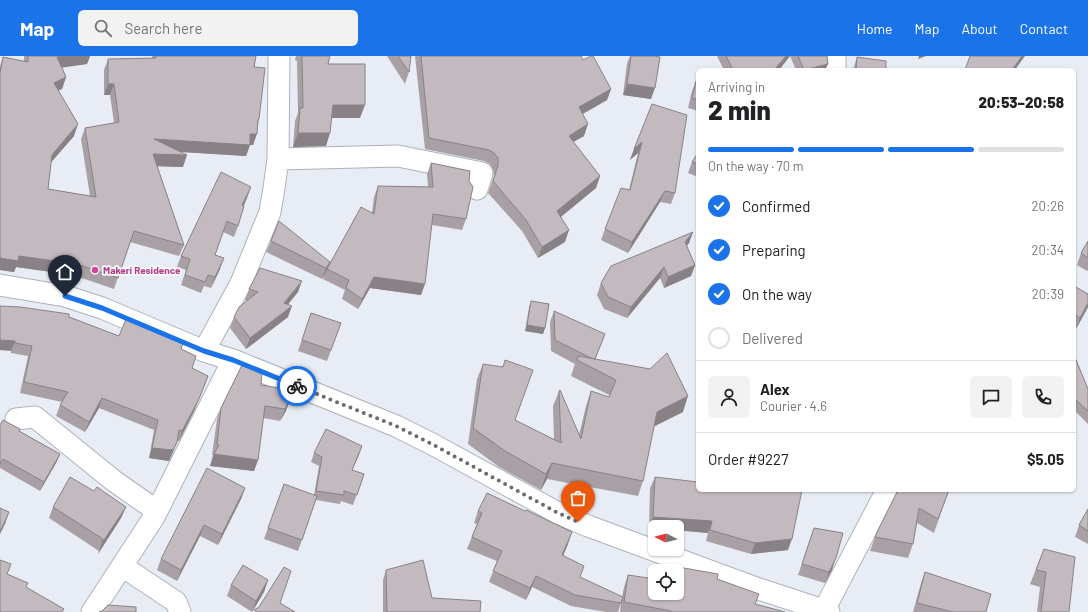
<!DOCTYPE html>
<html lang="en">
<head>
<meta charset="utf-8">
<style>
  body { margin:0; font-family:Barlow,sans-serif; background:#f2f2f2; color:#202124; height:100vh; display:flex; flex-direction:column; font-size:15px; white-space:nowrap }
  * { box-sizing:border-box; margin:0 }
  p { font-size:13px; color:#757577 }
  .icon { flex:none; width:22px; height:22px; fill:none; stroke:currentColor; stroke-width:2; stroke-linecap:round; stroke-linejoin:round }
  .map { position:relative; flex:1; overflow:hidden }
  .panel { position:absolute; left:696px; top:12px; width:380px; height:424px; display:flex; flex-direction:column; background:#fff; border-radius:6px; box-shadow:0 1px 3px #0004 }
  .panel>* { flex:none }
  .needle { width:26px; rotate:276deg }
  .buttons { position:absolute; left:648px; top:464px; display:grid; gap:8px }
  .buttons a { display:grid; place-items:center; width:36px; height:36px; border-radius:6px; background:#fff; box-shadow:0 1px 3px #0004; font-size:20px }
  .pin { position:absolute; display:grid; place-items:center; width:34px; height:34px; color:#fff; margin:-41px -17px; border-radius:50% 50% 50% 0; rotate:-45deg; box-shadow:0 0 4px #0007 }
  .pin .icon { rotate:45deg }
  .courier { position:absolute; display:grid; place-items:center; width:40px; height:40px; margin:-20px; border:3px solid #1a73e8; border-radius:50%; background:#fff; color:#222; box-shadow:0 1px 5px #0007 }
  .headline em { font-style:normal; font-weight:800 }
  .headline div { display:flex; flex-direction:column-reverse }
  .headline { display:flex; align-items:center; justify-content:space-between; height:68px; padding:0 12px }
  h1 { font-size:26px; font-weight:800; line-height:30px }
  .bar { display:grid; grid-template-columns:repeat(4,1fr); gap:6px 4px; align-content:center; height:48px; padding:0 12px }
  .bar i { height:5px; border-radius:3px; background:#e0e0e0 }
  .bar .on { background:#1a73e8 }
  .bar p { grid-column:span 4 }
  .line { display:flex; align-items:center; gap:10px; padding:0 12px; border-top:1px solid #e0e0e0 }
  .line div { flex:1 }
  .round { display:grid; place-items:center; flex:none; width:42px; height:42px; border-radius:6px; background:#f2f2f2 }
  ol { padding:0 12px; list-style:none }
  li { display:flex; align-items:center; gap:12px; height:44px }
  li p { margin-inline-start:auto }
  li .icon { padding:4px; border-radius:50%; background:#1a73e8; color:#fff; stroke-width:4 }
  li:last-child { color:#757577 }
  li i { width:22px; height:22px; border:2px solid #e0e0e0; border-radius:50% }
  header { display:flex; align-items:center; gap:24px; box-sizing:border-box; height:56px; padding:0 20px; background:#1a73e8; color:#fff }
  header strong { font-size:19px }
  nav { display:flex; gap:22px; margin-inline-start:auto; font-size:14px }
  .search { width:280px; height:36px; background:#f2f2f2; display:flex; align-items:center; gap:10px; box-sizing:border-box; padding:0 14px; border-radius:6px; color:#757577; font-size:15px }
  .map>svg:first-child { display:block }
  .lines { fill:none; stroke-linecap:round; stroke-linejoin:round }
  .street-casing { stroke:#adb2ba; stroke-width:23 }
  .street { stroke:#fff; stroke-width:21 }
  .wall { fill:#a8a0a5 }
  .shaded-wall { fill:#888286 }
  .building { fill:#c3bac0; stroke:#888286 }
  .done { stroke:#696c71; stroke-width:4; stroke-dasharray:0 7.2 }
  .route { stroke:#1a73e8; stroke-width:5 }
  .hotel-dot { fill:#d1479c; stroke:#f8fafd; stroke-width:1.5 }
  .labels { text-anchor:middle; stroke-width:3.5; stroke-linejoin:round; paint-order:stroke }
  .hotel-label { font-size:10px; font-weight:bold; fill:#b23c85; stroke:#f8fafd; text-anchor:start }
</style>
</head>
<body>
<header>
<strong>Map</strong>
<div class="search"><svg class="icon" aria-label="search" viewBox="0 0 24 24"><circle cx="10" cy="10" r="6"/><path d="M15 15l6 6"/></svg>Search here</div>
<nav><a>Home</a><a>Map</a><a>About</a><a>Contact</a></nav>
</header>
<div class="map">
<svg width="1088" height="556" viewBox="0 0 1088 556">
  <rect width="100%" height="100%" fill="#e8edf5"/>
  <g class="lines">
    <g class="street-casing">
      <path id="street" d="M835 14V0
        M278 103 398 100 482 117 477 133
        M0 229 65 240 102 252 204 295 233 304 396 370 432 388 558 457 588 470 759 533 829 556
        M204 295 241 227 270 156 274 132 278 103 279 0
        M16 363 35 361 114 425 157 455
        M122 510 176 546 180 556
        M824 554 887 434
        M92 556 154 461 233 304"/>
    </g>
    <use href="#street" class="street"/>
  </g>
  <path class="wall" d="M24 0H90L87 8 62 11 66 21 62 33 58 34 74 80 51 106 48 133 90 140 81 83 85 72 114 67 110 39H104V14L108 3 152 2V0H256L254 11 259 63 258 68 253 89H250L246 100 181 96 183 111 157 110 184 189 179 200 130 186 114 233 73 219 16 211 14 216 0 214V10L3 1 24 5Z
    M296 0H330L328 8 360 62H332L326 90 293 91 295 65 298 57 297 5 295 4Z
    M387 0H411L409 16 405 28Z
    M415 0H581L583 4 611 33 607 44 582 58 584 80 573 86 600 120 596 132 561 161 565 186 538 202 522 175 488 137 494 120 493 114 490 108 484 105 425 93Z
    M630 0H655L651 43 623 39 627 8Z
    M717 0H827L828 8 825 14H796L790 0 779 14H724Z
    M857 1 886 14H853Z
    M696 25 698 26V55L688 52 692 35Z
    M652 48 675 137 671 148 660 146 628 197 601 184 605 173 629 134 638 97 630 104Z
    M698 97V121L688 117 692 106Z
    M431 107 469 125 466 163 462 174 432 169 421 239 370 232 358 253 342 243 345 234 323 223 325 218 322 223 266 196 271 185 330 206 327 212 372 156 374 141 378 130 428 131 427 118Z
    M247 142 244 150 238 170 234 181 223 176 215 199 220 213 211 232 204 230 201 237 181 229 186 214 177 211 181 200Z
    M693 176 689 187 687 190 695 209 691 220 664 232 660 222 627 262 604 253 597 239 601 227Z
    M1088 185V214L1087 215 1077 209 1081 197Z
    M1074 230 1088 251 1076 273 1074 272Z
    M249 233 298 236 288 248V261L246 293 230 272 234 261 247 245 245 244Z
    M531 245 545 272 543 278 525 275 529 251Z
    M0 250 69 261 119 280 181 293 192 312 195 353 179 385H177L173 396 169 405 149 402 154 374 99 352 85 376 56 360 60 349 62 346 20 337 28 300 11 297V295Z
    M554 255 605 278 595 303 683 356 654 370 643 425 638 440 547 423 541 434 499 411 468 388 477 323 483 308 515 364 554 384 553 350 559 335 579 379 586 350 591 335 609 341V339L571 320 575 308 551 295 550 266Z
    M311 257 341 267 327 305 298 295Z
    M1074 299 1088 333V368L1074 354Z
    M261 329 290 343 286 355 280 365 263 362 258 404 254 415 210 410 213 399H212L217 363 221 352Z
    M0 369 19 375 60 398 56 407 40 435 0 412Z
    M314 397 359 399 352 414 364 418 353 449 341 445 340 448 316 444 298 495 264 483 284 428 314 439 319 410 311 406Z
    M655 421 788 494 751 498 706 485 708 477 649 472 650 432Z
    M245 432 241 443 218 489 200 480 177 525 157 514 161 503Z
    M898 434H949L934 477 917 467 913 488 908 502 870 495 875 481Z
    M94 435 126 451 121 462 98 498 99 495 49 462 53 451Z
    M1088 453V488L1075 481 1079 469Z
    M478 455 568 488 563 500 580 521 622 541 624 531 628 519 677 537V515L678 511 717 523 755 548 785 556H620L621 547 618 556H606L571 550 532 531 526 544 489 526 497 505 467 493 477 468 474 467Z
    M814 472 832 514 825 527 798 519Z
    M1044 493 1069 556H1037L1040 531 1030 528Z
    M386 514 432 542 480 556H383V524Z
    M925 516 986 556H913L921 527Z
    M268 524 264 536 252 556 227 540 231 529Z"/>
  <path class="shaded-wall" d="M67 0H90L87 8 53 13 57 1Z
    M786 0H790L779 14H774Z
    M919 0H926L918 3Z
    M1022 0H1025L1015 14H1012Z
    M828 8 825 14H805Z
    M66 21 62 33 50 38 54 27Z
    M108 28H114L110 39H104Z
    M627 28 655 32 651 43 623 39Z
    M611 33 607 44 574 63 579 51Z
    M333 49H365L360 62H328Z
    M78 68 74 80 48 110 52 99Z
    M588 68 584 80 564 91 569 80Z
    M298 77H330L326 90 293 91Z
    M250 78H257L253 89H250L246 100 149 94 154 83Z
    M642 86 638 97 630 104 634 93Z
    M153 98 187 99 183 111 149 110Z
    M600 120 596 132 553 167 557 155Z
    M251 131 247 142 238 160 242 149Z
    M665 135 660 146 628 197 632 186Z
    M569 174 565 186 538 202 542 191Z
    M693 176 689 187 681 197 685 186Z
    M19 200 77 208 73 219 16 211 14 216 0 214V202Z
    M224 202 220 213 211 232 215 221Z
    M330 206 325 218 322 223 326 212Z
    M695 209 691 220 664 232 668 221Z
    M664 211 660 222 627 262 631 251Z
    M374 221 425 228 421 239 370 232 358 253 362 243Z
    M302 225 298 236 280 258 284 247Z
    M1088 247V251L1076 273 1080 262Z
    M292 250 288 261 246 293 250 282Z
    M527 269 545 272 543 278 525 275Z
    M0 284 15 285 11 295 0 294Z
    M208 320 195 353 179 385 182 375Z
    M688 340 683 356 651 372 657 356Z
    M102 342 99 352 85 376 89 366Z
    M290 343 286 355 280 365 285 353Z
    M177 386 173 396 169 405 149 402 152 392Z
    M362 390 359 399 348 423 352 414Z
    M60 398 56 407 40 435 44 426Z
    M214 398 258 404 254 415 210 410Z
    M552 407 547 423 541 434 546 418Z
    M245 432 241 443 218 489 222 478Z
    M126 451 121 462 98 498 102 487Z
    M9 456 5 468 0 478V476Z
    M653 461 712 465 708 477 677 474V471H655V472H649Z
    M204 469 200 480 177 525 181 514Z
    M572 476 568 488 558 511 562 499Z
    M792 483 788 494 751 498 755 487Z
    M836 502 832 514 825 527 829 516Z
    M536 520 532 531 526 544 530 532Z
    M268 524 264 536 252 556 256 545Z"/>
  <path class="building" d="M28 0H67L57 1 66 21 54 27 78 68 52 99 48 133 96 141 85 72 119 66 114 28H108V3L156 2V0H256L254 11 265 12 259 63H258L257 78H250V89L154 83 187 99 153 98 184 189 134 175 118 222 77 208 19 200 18 205 0 202V17L3 1 28 6Z
    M302 0H330L328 8H365V49H333L330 77H298L300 52H303Z
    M398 0H411L409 16Z
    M421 0H581L583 4 591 0H593L611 33 579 51 588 68 569 80 600 120 557 155 569 174 542 191 526 164 493 125 498 109V102L494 97 489 94 429 82Z
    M631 0H655L660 1 655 32 627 28Z
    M726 0H786L774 14H733Z
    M798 0H827L828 8 804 14Z
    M970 0H1022L1012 14H965Z
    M857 1 886 5V14H856Z
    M696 25 698 26V44L692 42Z
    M652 48 687 59 675 137 665 135 632 186 605 173 621 132 630 134 642 86 634 93Z
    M698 97V108L692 106Z
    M431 107 470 115 469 125 473 131 466 163 433 158 425 228 374 221 362 243 346 232 349 224 327 213 361 151 374 158 378 130 433 131Z
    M221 116 251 131 242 149 244 150 238 170 227 165 215 199 224 202 215 221 208 219 205 226 185 219 190 203 181 200Z
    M279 165 330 206 326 212 271 185Z
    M693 176 685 186 695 209 668 221 664 211 631 251 608 241 601 227 611 210Z
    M1088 185V202L1081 197Z
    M260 212 302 225 284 247 292 250 250 282 234 261 239 251 258 236 249 233Z
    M1074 230 1088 238V247L1080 262 1074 258Z
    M531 245 549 248 545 272 527 269Z
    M0 250 20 251 69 258V261L119 280 126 263 183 287 181 293 196 300 192 312 208 320 199 343 182 375 179 374 177 386 173 394 152 392 158 364 102 342 89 366 60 349 68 336 24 326 32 290 15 287V285L0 284Z
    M554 255 605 278 595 303 591 302 555 284Z
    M311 257 341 267 331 294 302 284Z
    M667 297 688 340 657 356 643 425 552 407 546 418 505 395 473 372 483 308 503 311 505 304 533 314 515 364 561 387 559 335 560 334 581 383 591 335 609 341 616 324 577 304 578 300 650 313Z
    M1074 299 1088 333V355L1074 342Z
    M242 309H246L262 316 261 329 291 334 290 343 285 353 265 350 258 404 214 398 219 389 217 388 221 352Z
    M3 364 20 373 19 375 60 398 44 426 3 403 0 408V369Z
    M326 373 362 390 352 414 364 418 357 439 344 435V439L316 435 322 401 314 397Z
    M207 412 245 432 222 478 204 469 181 514 161 503Z
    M70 421 94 435 97 431 126 451 102 487 103 483 53 451Z
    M655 421 698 426V434H802L792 483 755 487 710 474 712 465 653 461Z
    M284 428 317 440 302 484 268 472Z
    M898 434H949L938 463 919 452 913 488 875 481 880 470Z
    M487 437 525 455 526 454 572 476 562 499 584 510 580 521 623 541 621 547 575 539 536 520 530 532 493 515 502 495 472 481 482 457 478 455Z
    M0 452 9 456 0 476Z
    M1088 453V475L1079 469Z
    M814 472 843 477 836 502 829 516 802 508Z
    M1044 493 1075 501 1069 556H1041L1046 516 1036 514Z
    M0 504 11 508 7 518 28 527 26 531 64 553 62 556H0Z
    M423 504 432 542 481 545 480 556H387L386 514Z
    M243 509 268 524 256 545 231 529Z
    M284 511 291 515 280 547 295 556H257L254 554 259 551Z
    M678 511 718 518 717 523 759 538 755 548 785 556H671V555L624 546 628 519 655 523V537H677V520Z
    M925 516 991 538 986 556H953L917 547Z
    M108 549 136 551V556H99L102 555Z"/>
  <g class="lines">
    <path class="done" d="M297 330 396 370 432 388 558 457 578 466"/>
    <path class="route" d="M65 240 102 252 204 295 233 304 297 330"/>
  </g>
  <circle class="hotel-dot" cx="95" cy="214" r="4"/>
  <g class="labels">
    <g class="hotel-label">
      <text x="103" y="218">Makeri Residence</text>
    </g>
  </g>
</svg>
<div class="buttons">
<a><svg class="needle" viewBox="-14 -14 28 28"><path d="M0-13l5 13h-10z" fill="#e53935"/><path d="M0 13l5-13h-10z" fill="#757577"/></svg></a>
<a><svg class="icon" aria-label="locate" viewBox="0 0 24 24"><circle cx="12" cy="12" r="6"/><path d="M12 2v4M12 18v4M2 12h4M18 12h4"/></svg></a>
</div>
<div class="pin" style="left:578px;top:466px;background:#ea580c"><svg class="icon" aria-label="bag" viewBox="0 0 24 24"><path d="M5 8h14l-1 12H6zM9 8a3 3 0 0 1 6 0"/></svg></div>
<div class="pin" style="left:65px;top:240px;background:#1f2937"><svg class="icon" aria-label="home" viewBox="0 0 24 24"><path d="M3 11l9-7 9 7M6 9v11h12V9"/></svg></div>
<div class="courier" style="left:297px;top:330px"><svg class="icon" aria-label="bike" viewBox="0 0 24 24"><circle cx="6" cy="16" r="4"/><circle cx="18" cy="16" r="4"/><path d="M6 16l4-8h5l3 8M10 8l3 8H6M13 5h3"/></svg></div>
<section class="panel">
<div class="headline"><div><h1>2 min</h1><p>Arriving in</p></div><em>20:53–20:58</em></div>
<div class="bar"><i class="on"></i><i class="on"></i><i class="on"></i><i></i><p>On the way · 70 m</p></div>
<ol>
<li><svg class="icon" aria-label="check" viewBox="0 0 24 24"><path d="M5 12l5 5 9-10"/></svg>Confirmed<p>20:26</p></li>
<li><svg class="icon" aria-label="check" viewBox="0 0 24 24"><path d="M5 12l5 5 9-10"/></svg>Preparing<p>20:34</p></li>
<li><svg class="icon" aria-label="check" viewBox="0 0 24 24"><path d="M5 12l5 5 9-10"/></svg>On the way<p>20:39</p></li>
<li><i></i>Delivered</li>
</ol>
<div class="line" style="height:72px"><a class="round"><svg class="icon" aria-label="person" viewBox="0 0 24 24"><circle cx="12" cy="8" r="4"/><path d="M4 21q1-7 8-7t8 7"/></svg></a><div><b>Alex</b><p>Courier · 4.6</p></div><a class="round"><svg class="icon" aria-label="chat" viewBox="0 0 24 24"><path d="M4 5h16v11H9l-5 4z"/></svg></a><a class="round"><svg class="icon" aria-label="phone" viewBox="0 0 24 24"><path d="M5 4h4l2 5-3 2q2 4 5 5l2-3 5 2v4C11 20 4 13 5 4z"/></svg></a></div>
<div class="line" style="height:52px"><div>Order #9227</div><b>$5.05</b></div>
</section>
</div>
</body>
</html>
